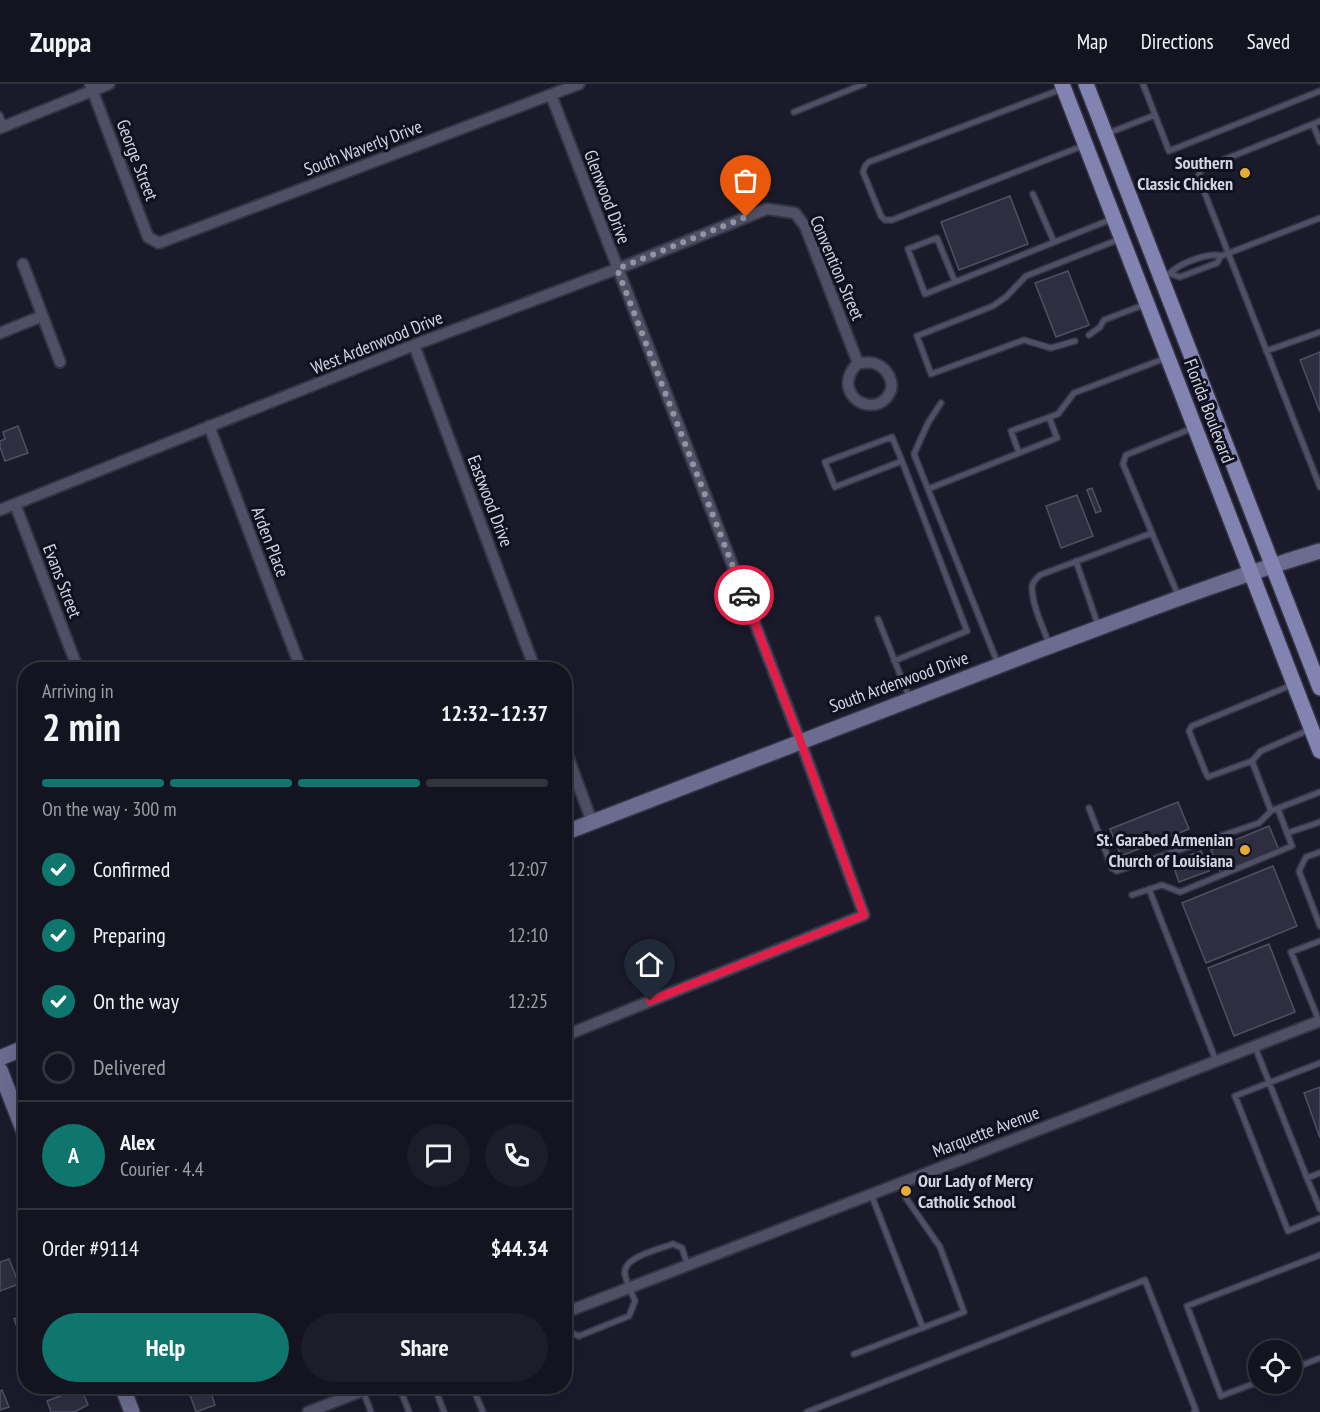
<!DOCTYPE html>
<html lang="en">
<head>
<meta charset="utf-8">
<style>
  body { margin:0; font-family:"PT Sans Narrow",sans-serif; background:#1d1d29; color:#f1f3f6; height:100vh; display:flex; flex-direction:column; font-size:22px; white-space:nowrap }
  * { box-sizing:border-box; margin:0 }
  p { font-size:20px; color:#9d9ea5 }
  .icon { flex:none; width:33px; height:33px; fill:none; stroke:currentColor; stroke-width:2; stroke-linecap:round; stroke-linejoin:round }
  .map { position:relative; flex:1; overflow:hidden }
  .side { position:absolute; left:18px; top:578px; width:554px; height:732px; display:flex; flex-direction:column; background:#141420; border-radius:24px; box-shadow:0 6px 24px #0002,0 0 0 2px #33333e }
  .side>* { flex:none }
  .buttons { position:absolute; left:1248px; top:1256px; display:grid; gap:12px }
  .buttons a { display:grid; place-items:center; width:54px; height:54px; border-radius:50%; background:#141420; box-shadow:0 6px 24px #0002,0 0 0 2px #33333e; font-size:30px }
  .pin { position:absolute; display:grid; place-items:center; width:51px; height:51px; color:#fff; margin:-62px -26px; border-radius:50% 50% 50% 0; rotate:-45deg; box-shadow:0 0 6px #0007 }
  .pin .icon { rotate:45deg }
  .courier { position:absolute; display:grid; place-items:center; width:60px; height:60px; margin:-30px; border:4px solid #e11d48; border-radius:50%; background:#fff; color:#222; box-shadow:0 2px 8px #0007 }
  .head em { font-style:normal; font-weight:700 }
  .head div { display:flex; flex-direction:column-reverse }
  .head { display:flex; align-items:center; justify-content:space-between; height:102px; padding:0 24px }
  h1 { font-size:39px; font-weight:700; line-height:45px }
  .bar { display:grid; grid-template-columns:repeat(4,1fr); gap:9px 6px; align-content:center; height:72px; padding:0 24px }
  .bar i { height:8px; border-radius:4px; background:#33333e }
  .bar .on { background:#0f766e }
  .bar p { grid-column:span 4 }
  .line { display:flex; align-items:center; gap:15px; padding:0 24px; border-top:2px solid #33333e }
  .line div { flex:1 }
  .round { display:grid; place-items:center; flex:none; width:63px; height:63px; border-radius:32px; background:#1d1d29 }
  ol { padding:0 24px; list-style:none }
  li { display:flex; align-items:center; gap:18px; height:66px }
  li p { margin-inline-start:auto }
  li .icon { padding:6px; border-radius:50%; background:#0f766e; color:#fff; stroke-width:4 }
  li:last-child { color:#9d9ea5 }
  li i { width:33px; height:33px; border:3px solid #33333e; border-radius:50% }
  .action { display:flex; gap:12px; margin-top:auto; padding:12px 24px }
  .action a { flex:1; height:69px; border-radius:36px; background:#0f766e; color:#fff; font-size:24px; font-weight:700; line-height:69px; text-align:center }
  .action a+a { background:#1d1d29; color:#f1f3f6 }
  header { display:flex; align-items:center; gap:36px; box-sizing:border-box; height:84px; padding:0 30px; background:#141420; border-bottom:2px solid #33333e }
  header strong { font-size:28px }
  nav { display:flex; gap:33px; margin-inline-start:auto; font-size:21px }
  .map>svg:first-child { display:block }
  .building { fill:#2e2e40; stroke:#505064; stroke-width:1.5 }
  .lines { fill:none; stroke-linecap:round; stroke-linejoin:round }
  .lane-casing { stroke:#343444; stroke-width:8 }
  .street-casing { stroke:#343444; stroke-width:14 }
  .secondary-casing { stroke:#343444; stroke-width:18 }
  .primary-casing { stroke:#343444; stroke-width:18 }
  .lane { stroke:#4f4f66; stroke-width:5 }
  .street { stroke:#4f4f66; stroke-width:10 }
  .secondary { stroke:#6c6c91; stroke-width:15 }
  .primary { stroke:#8383b2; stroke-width:15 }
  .done { stroke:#9394a1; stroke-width:6; stroke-dasharray:0 10.8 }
  .route { stroke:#e11d48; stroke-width:8 }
  .poi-dot { fill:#e7ac36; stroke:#111021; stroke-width:2 }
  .labels { text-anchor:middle; stroke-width:6; stroke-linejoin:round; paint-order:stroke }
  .street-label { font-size:18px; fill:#d4d5e1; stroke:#111021 }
  .poi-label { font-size:18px; font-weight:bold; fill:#d4d5e1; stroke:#111021; text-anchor:end }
</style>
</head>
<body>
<header>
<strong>Zuppa</strong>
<nav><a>Map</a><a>Directions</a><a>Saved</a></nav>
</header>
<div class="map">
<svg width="1320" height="1328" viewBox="0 0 1320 1328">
  <rect width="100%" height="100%" fill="#1a1a2b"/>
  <path class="building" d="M1010 112 1028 160 959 186 941 138Z
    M1068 187 1089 241 1056 253 1035 199Z
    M1320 268V328L1300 276Z
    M18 342 28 369 5 377 0 363V357L5 355 3 348Z
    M1092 404 1101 427 1096 429 1087 406Z
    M1077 411 1093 452 1061 464 1046 422Z
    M1178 718 1189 745 1121 772 1110 745Z
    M1269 742 1279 766 1221 790 1211 766Z
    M1201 767 1209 787 1179 798 1172 778Z
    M1273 782 1297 842 1206 879 1182 819Z
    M1269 860 1295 928 1234 952 1208 884Z
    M1320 1003V1054L1304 1009Z
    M9 1175 19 1200 0 1207V1178Z
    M26 1230V1261L24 1262 14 1235Z
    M176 1302H214L215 1304 207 1308 208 1310 211 1309 215 1321 196 1328 189 1308 180 1311Z
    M278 1302H305L281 1311Z
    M81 1304 88 1321 74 1328H51L47 1317Z
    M2 1306 9 1323 0 1326V1307Z"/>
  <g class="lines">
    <g class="lane-casing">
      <path id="lane" d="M1143 0 1169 67 1320 7
        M1062 5 869 78 865 82 863 88 881 132 885 136H892L1085 61
        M794 28 864 0
        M0 31 4 42
        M1320 37 1313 40 1320 58
        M1313 40 1203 84 1198 92 1320 403
        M1106 50 1155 31
        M1033 110 1054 158
        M1171 190 1180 193 1209 182 1217 179 1221 172
        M1162 194C1171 190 1171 187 1178 183 1188 177 1211 168 1221 172L1320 134
        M955 198 937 154 908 165 925 210 1112 135
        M1089 251 1100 243 1104 236 1146 220
        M1075 257 1051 264 1024 256 931 290 917 252 993 222 1006 213 1026 192 1120 155
        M1266 267 1320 248
        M941 319 928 339 914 370 998 580
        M1019 369 1057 354 1049 333
        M928 405 1019 369 1011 347 1058 330 1074 309 1166 274
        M1076 477 1098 541
        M1178 511 1123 380 1126 371 1193 344
        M878 535 909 613
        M1049 560C1043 543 1032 521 1032 503 1032 498 1036 495 1040 491L1152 449
        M894 577 967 547 902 377 892 353 825 378 835 403 902 377
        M1292 601 1192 642 1189 647 1205 687 1208 693 1252 677 1261 667 1311 645
        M1252 677 1271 727 1320 708
        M1089 724 1112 784 1117 787 1259 739 1271 727
        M1278 725 1287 749
        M1320 768 1306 773 1299 787 1320 842
        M1149 805 1216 977
        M1132 811 1162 801 1180 808 1292 762 1287 749 1320 738
        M1319 937 1291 868 1320 857
        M1255 963 1307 1094 1320 1089
        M1320 979 1235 1012 1288 1147 1320 1134
        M1307 1094 1320 1125
        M871 1110 923 1244
        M564 1246 579 1252 629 1232 635 1217C632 1209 626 1199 625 1190 622 1173 660 1165 673 1160L682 1164 688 1182
        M854 1270 964 1228 940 1163 906 1114 900 1099
        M1292 1285 1320 1274
        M1258 1298 1221 1312 1187 1222 1320 1171
        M399 1302 409 1328
        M434 1302 444 1328
        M472 1302 483 1328
        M363 1307 371 1328
        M807 1328 1145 1196 1196 1327 1194 1328"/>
    </g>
    <g class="street-casing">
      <path id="street" d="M90 0 148 153 159 159 579 0
        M551 11 800 656 864 831 564 952
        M0 44 109 0
        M23 180 60 278
        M0 249 42 232
        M414 261 535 585
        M209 342 301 585
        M15 420 78 585
        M0 426 414 261 617 185 767 125 795 129 805 142 858 279C864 279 870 277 876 280 887 284 896 299 889 310 880 327 855 323 849 305 846 295 851 286 858 279
        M564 662 592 738
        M564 1229 1320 937
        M308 1328 375 1302"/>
    </g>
    <g class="secondary-casing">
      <path id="secondary" d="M564 749C723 687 882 625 1042 565 1134 531 1226 495 1320 467
        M0 974 26 963
        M0 986 26 1053
        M122 1302 132 1328"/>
    </g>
    <g class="primary-casing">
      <path id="primary" d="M1062 0 1320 667
        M1086 0 1320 604"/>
    </g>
    <use href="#lane" class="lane"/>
    <use href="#street" class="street"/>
    <use href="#secondary" class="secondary"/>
    <use href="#primary" class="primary"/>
  </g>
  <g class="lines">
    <path class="done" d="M744 511 617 185 746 133"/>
    <path class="route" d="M650 917 864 831 800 656 744 511"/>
  </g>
  <g class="poi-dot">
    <circle cx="1245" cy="89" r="6"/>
    <circle cx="1245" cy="766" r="6"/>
    <circle cx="906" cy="1107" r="6"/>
  </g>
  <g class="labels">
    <g class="street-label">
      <text transform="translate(363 64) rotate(-21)" y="6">South Waverly Drive</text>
      <text transform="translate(137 76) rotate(69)" y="6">George Street</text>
      <text transform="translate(607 113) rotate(69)" y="6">Glenwood Drive</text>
      <text transform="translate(837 184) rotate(67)" y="6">Convention Street</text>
      <text transform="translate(377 259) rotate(-22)" y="6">West Ardenwood Drive</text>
      <text transform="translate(1209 327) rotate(69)" y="6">Florida Boulevard</text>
      <text transform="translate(490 417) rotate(69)" y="6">Eastwood Drive</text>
      <text transform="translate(270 458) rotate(69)" y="6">Arden Place</text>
      <text transform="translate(62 497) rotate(69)" y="6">Evans Street</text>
      <text transform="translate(899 598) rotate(-20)" y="6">South Ardenwood Drive</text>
      <text transform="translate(986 1048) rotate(-21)" y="6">Marquette Avenue</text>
    </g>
    <g class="poi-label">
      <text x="1233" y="85">Southern<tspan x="1233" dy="21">Classic Chicken</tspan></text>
      <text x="1233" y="762">St. Garabed Armenian<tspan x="1233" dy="21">Church of Louisiana</tspan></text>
      <text x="918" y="1103" text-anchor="start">Our Lady of Mercy<tspan x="918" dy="21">Catholic School</tspan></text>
    </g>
  </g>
</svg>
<div class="buttons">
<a><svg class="icon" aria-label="locate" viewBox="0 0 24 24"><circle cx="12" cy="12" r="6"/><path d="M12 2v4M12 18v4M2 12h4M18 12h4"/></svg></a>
</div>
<div class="pin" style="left:746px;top:133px;background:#ea580c"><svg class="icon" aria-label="bag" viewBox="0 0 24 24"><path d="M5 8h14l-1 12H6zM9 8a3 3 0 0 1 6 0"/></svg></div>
<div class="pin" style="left:650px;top:917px;background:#1f2937"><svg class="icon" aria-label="home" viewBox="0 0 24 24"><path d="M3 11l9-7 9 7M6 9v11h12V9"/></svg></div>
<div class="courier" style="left:744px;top:511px"><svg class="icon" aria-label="car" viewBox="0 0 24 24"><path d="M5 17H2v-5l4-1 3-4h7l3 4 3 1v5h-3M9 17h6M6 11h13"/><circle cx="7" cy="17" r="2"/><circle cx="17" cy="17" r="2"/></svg></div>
<section class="side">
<div class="head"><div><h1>2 min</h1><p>Arriving in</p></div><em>12:32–12:37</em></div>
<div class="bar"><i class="on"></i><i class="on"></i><i class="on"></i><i></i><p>On the way · 300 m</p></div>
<ol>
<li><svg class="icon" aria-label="check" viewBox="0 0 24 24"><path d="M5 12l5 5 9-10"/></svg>Confirmed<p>12:07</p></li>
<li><svg class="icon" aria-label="check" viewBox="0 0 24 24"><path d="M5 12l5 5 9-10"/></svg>Preparing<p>12:10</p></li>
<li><svg class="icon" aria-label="check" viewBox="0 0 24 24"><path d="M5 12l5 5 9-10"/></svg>On the way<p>12:25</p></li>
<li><i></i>Delivered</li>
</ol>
<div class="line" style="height:108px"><b class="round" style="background:#0f766e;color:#fff">A</b><div><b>Alex</b><p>Courier · 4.4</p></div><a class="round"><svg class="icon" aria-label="chat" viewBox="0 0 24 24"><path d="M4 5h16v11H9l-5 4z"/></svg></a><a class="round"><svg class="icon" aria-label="phone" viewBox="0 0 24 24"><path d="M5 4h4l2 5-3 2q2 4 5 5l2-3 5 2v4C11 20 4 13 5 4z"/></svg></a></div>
<div class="line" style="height:78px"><div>Order #9114</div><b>$44.34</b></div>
<div class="action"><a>Help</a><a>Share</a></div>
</section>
</div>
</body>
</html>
